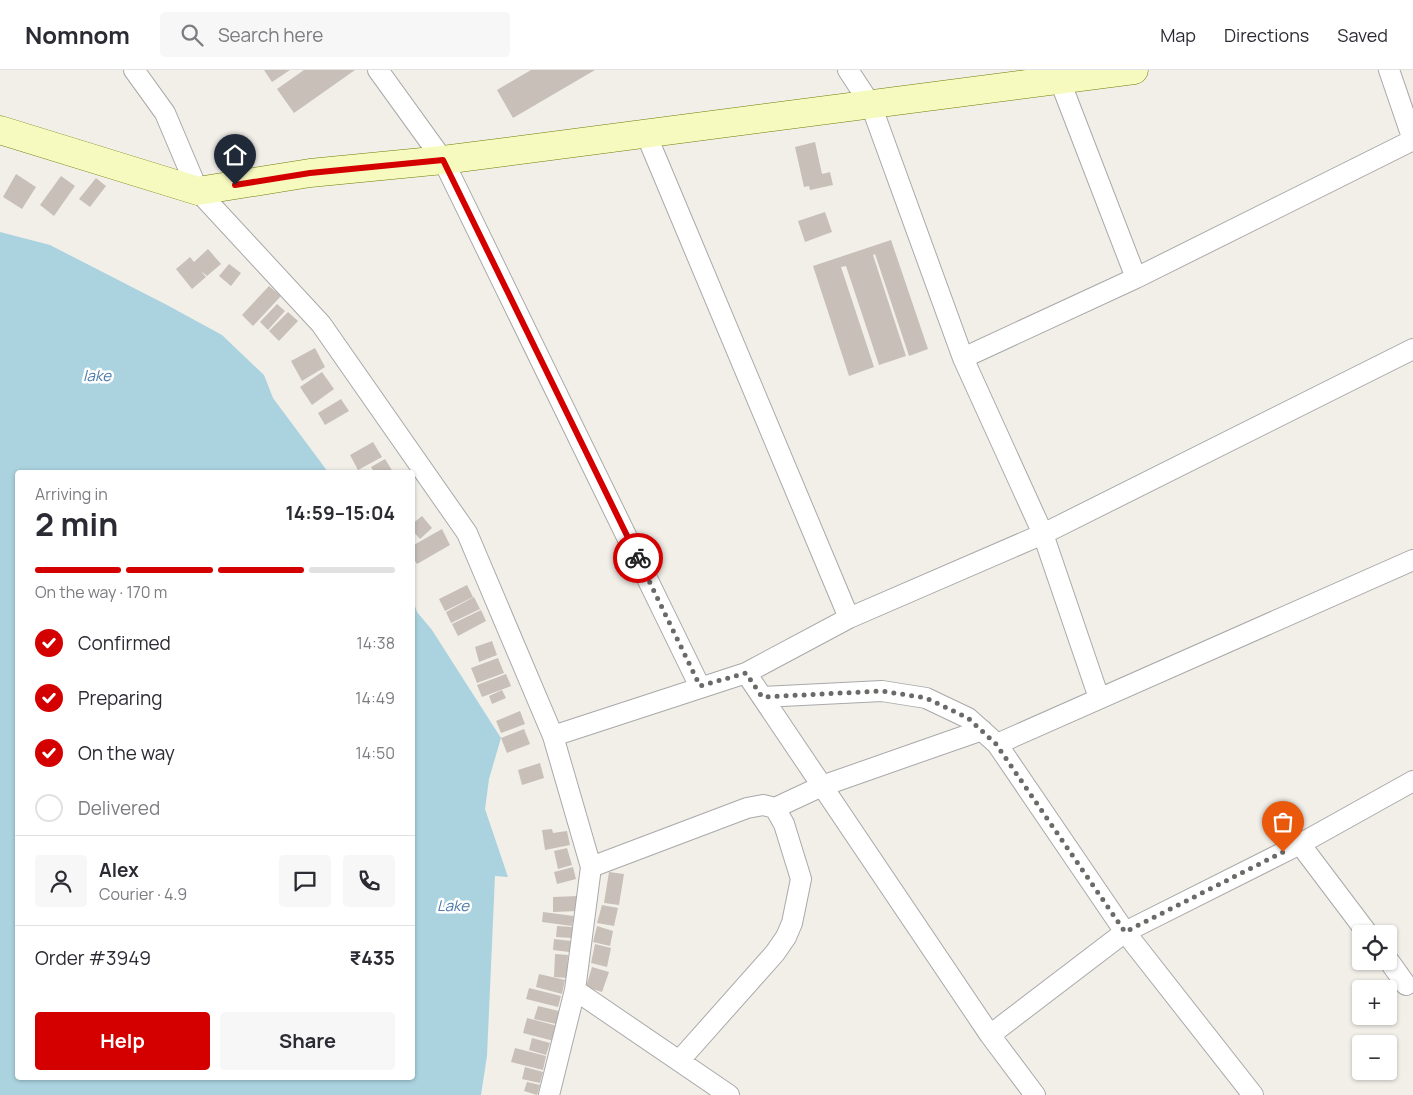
<!DOCTYPE html>
<html lang="en">
<head>
<meta charset="utf-8">
<style>
  body { margin:0; font-family:Manrope,sans-serif; background:#f7f7f7; color:#2b2b33; height:100vh; display:flex; flex-direction:column; font-size:19px; white-space:nowrap }
  * { box-sizing:border-box; margin:0 }
  p { font-size:16px; color:#7c7c81 }
  .icon { flex:none; width:28px; height:28px; fill:none; stroke:currentColor; stroke-width:2; stroke-linecap:round; stroke-linejoin:round }
  .map { position:relative; flex:1; overflow:hidden }
  .side { position:absolute; left:15px; top:400px; width:400px; height:610px; display:flex; flex-direction:column; background:#fff; border-radius:5px; box-shadow:0 1px 4px #0004 }
  .side>* { flex:none }
  .controls { position:absolute; left:1352px; top:855px; display:grid; gap:10px }
  .controls a { display:grid; place-items:center; width:45px; height:45px; border-radius:5px; background:#fff; box-shadow:0 1px 4px #0004; font-size:25px }
  .pin { position:absolute; display:grid; place-items:center; width:42px; height:42px; color:#fff; margin:-51px -21px; border-radius:50% 50% 50% 0; rotate:-45deg; box-shadow:0 0 5px #0007 }
  .pin .icon { rotate:45deg }
  .courier { position:absolute; display:grid; place-items:center; width:50px; height:50px; margin:-25px; border:4px solid #d40000; border-radius:50%; background:#fff; color:#222; box-shadow:0 1px 6px #0007 }
  .headline em { font-style:normal; font-weight:700 }
  .headline div { display:flex; flex-direction:column-reverse }
  .headline { display:flex; align-items:center; justify-content:space-between; height:85px; padding:0 20px }
  h1 { font-size:32px; font-weight:700; line-height:38px }
  .bar { display:grid; grid-template-columns:repeat(4,1fr); gap:8px 5px; align-content:center; height:60px; padding:0 20px }
  .bar i { height:6px; border-radius:4px; background:#e1e1e2 }
  .bar .current { background:#d40000 }
  .bar p { grid-column:span 4 }
  .line { display:flex; align-items:center; gap:12px; padding:0 20px; border-top:1px solid #e1e1e2 }
  .line div { flex:1 }
  .round { display:grid; place-items:center; flex:none; width:52px; height:52px; border-radius:5px; background:#f7f7f7 }
  ol { padding:0 20px; list-style:none }
  li { display:flex; align-items:center; gap:15px; height:55px }
  li p { margin-inline-start:auto }
  li .icon { padding:5px; border-radius:50%; background:#d40000; color:#fff; stroke-width:4 }
  li:last-child { color:#7c7c81 }
  li i { width:28px; height:28px; border:2px solid #e1e1e2; border-radius:50% }
  .button { display:flex; gap:10px; margin-top:auto; padding:10px 20px }
  .button a { flex:1; height:58px; border-radius:5px; background:#d40000; color:#fff; font-size:20px; font-weight:700; line-height:58px; text-align:center }
  .button a+a { background:#f7f7f7; color:#2b2b33 }
  header { display:flex; align-items:center; gap:30px; box-sizing:border-box; height:70px; padding:0 25px; background:#fff; border-bottom:1px solid #e1e1e2 }
  header strong { font-size:24px }
  nav { display:flex; gap:28px; margin-inline-start:auto; font-size:18px }
  .search { width:350px; height:45px; background:#f7f7f7; display:flex; align-items:center; gap:12px; box-sizing:border-box; padding:0 18px; border-radius:5px; color:#7c7c81; font-size:19px }
  .map>svg:first-child { display:block }
  .water { fill:#aad3df }
  .building { fill:#c7bfb8 }
  .lines { fill:none; stroke-linecap:round; stroke-linejoin:round }
  .street-casing { stroke:#a9a9a9; stroke-width:22 }
  .secondary-casing { stroke:#707d05; stroke-width:29 }
  .street { stroke:#fff; stroke-width:20 }
  .secondary { stroke:#f7fabf; stroke-width:28 }
  .done { stroke:#6b6a68; stroke-width:5; stroke-dasharray:0 9 }
  .route { stroke:#d40000; stroke-width:6 }
  .labels { text-anchor:middle; stroke-width:5; stroke-linejoin:round; paint-order:stroke }
  .water-label { font-size:15px; font-style:italic; fill:#4a7aab; stroke:#fff }
</style>
</head>
<body>
<header>
<strong>Nomnom</strong>
<div class="search"><svg class="icon" aria-label="search" viewBox="0 0 24 24"><circle cx="10" cy="10" r="6"/><path d="M15 15l6 6"/></svg>Search here</div>
<nav><a>Map</a><a>Directions</a><a>Saved</a></nav>
</header>
<div class="map">
<svg width="1413" height="1025" viewBox="0 0 1413 1025">
  <rect width="100%" height="100%" fill="#f2efe9"/>
  <path class="water" d="M0 162 50 175 167 235 222 265 264 305 273 328 328 402H18V1008H412L413 530 417 542 432 560 501 668 489 709 485 739 508 807 495 806 487 986 481 1025H0Z"/>
  <path class="building" d="M264 0H290L272 12Z
    M304 0H355L294 43 277 19Z
    M531 0H595L513 48 497 20Z
    M815 72 822 104 830 102 833 115 810 120 809 116 804 117 795 77Z
    M16 104 36 117 22 139 3 127Z
    M61 106 75 116 54 146 40 135Z
    M96 108 106 116 90 137 79 129Z
    M825 142 832 162 805 172 798 151Z
    M891 170 928 279 909 286 875 184 873 185 906 286 879 295 846 196 841 197 874 297 849 306 813 196Z
    M208 179 221 194 207 206 201 201 206 207 192 219 176 199 190 187 194 192Z
    M229 194 241 203 231 216 219 206Z
    M269 216 281 226 253 256 242 245Z
    M277 234 285 241 268 260 260 252Z
    M288 242 298 251 279 271 269 261Z
    M315 278 325 297 302 311 291 291Z
    M322 302 334 319 312 335 300 317Z
    M341 329 349 341 325 355 318 343Z
    M373 372 382 387 358 400 350 385Z
    M385 389 393 402H374L371 397Z
    M422 446 432 458 420 469 412 460V454Z
    M442 459 450 475 417 494 412 487V476Z
    M467 515 473 527 445 541 439 529Z
    M474 527 480 539 451 553 446 542Z
    M481 540 486 551 458 566 452 554Z
    M492 571 497 585 479 592 475 577Z
    M498 588 504 603 477 613 471 598Z
    M506 604 511 616 482 627 477 615Z
    M502 620 506 628 492 634 489 626Z
    M520 641 525 654 501 663 496 651Z
    M524 659 530 674 507 683 501 668Z
    M540 693 544 708 522 715 518 700Z
    M552 759 553 763 567 761 570 775 545 780 542 760Z
    M567 778 572 795 558 799 554 781Z
    M573 797 576 809 557 814 554 802Z
    M609 802 624 804 619 835 604 833Z
    M578 826V841L553 842V827Z
    M602 835 618 838 614 856 597 853Z
    M543 842 574 846 572 856 542 852Z
    M557 856 573 857 572 868 556 867Z
    M597 856 613 861 610 876 593 872Z
    M554 869 571 871 569 882 553 880Z
    M595 874 611 878 607 897 591 893Z
    M555 884 568 885 567 908 554 907Z
    M592 897 609 902 602 922 586 917Z
    M539 904 565 910 562 924 536 917Z
    M529 918 561 926 558 937 526 929Z
    M538 936 559 941 556 954 534 949Z
    M527 948 558 956 554 971 523 963Z
    M532 968 550 973 546 985 529 980Z
    M515 978 546 986 543 1000 511 992Z
    M525 997 543 1002 540 1013 522 1009Z
    M527 1012 540 1015 537 1025 524 1021Z"/>
  <g class="lines">
    <g class="street-casing">
      <path id="street" d="M134 0 165 43 198 121 321 254 467 463 553 666 591 797 575 920 549 1025
        M378 0 443 90 700 617
        M848 0 871 35 963 288 1043 464 849 548
        M1051 0 1060 11 1136 208
        M1389 0 1413 70
        M646 64 849 548 746 603 990 965 1035 1025
        M963 288 1136 208 1413 70
        M762 627 882 621 926 628 968 648 997 674 1125 862 1253 1025
        M1099 628 1043 464 1413 279
        M553 666 746 603
        M997 674 1413 490
        M775 738 822 716 982 660
        M1300 774 1368 864
        M591 797 747 738 763 735 775 738 784 754 801 809 792 853 786 867 775 883 679 991
        M1389 891 1406 915
        M575 920 729 1025
        M990 965 1125 862 1300 774 1413 711"/>
    </g>
    <g class="secondary-casing">
      <path id="secondary" d="M0 60 198 121 310 103 443 90 1134 0"/>
    </g>
    <use href="#street" class="street"/>
    <use href="#secondary" class="secondary"/>
  </g>
  <g class="lines">
    <path class="done" d="M638 488 700 616 746 603 762 627 882 621 926 628 968 648 996 674 1125 862 1283 782"/>
    <path class="route" d="M235 115 310 103 443 90 638 488"/>
  </g>
  <g class="labels">
    <g class="water-label">
      <text x="97" y="311">lake</text>
      <text x="453" y="841">Lake</text>
    </g>
  </g>
</svg>
<div class="controls">
<a><svg class="icon" aria-label="locate" viewBox="0 0 24 24"><circle cx="12" cy="12" r="6"/><path d="M12 2v4M12 18v4M2 12h4M18 12h4"/></svg></a>
<a>+</a>
<a>−</a>
</div>
<div class="pin" style="left:1283px;top:782px;background:#ea580c"><svg class="icon" aria-label="bag" viewBox="0 0 24 24"><path d="M5 8h14l-1 12H6zM9 8a3 3 0 0 1 6 0"/></svg></div>
<div class="pin" style="left:235px;top:115px;background:#1f2937"><svg class="icon" aria-label="home" viewBox="0 0 24 24"><path d="M3 11l9-7 9 7M6 9v11h12V9"/></svg></div>
<div class="courier" style="left:638px;top:488px"><svg class="icon" aria-label="bike" viewBox="0 0 24 24"><circle cx="6" cy="16" r="4"/><circle cx="18" cy="16" r="4"/><path d="M6 16l4-8h5l3 8M10 8l3 8H6M13 5h3"/></svg></div>
<section class="side">
<div class="headline"><div><h1>2 min</h1><p>Arriving in</p></div><em>14:59–15:04</em></div>
<div class="bar"><i class="current"></i><i class="current"></i><i class="current"></i><i></i><p>On the way · 170 m</p></div>
<ol>
<li><svg class="icon" aria-label="check" viewBox="0 0 24 24"><path d="M5 12l5 5 9-10"/></svg>Confirmed<p>14:38</p></li>
<li><svg class="icon" aria-label="check" viewBox="0 0 24 24"><path d="M5 12l5 5 9-10"/></svg>Preparing<p>14:49</p></li>
<li><svg class="icon" aria-label="check" viewBox="0 0 24 24"><path d="M5 12l5 5 9-10"/></svg>On the way<p>14:50</p></li>
<li><i></i>Delivered</li>
</ol>
<div class="line" style="height:90px"><a class="round"><svg class="icon" aria-label="person" viewBox="0 0 24 24"><circle cx="12" cy="8" r="4"/><path d="M4 21q1-7 8-7t8 7"/></svg></a><div><b>Alex</b><p>Courier · 4.9</p></div><a class="round"><svg class="icon" aria-label="chat" viewBox="0 0 24 24"><path d="M4 5h16v11H9l-5 4z"/></svg></a><a class="round"><svg class="icon" aria-label="phone" viewBox="0 0 24 24"><path d="M5 4h4l2 5-3 2q2 4 5 5l2-3 5 2v4C11 20 4 13 5 4z"/></svg></a></div>
<div class="line" style="height:65px"><div>Order #3949</div><b>₹435</b></div>
<div class="button"><a>Help</a><a>Share</a></div>
</section>
</div>
</body>
</html>
